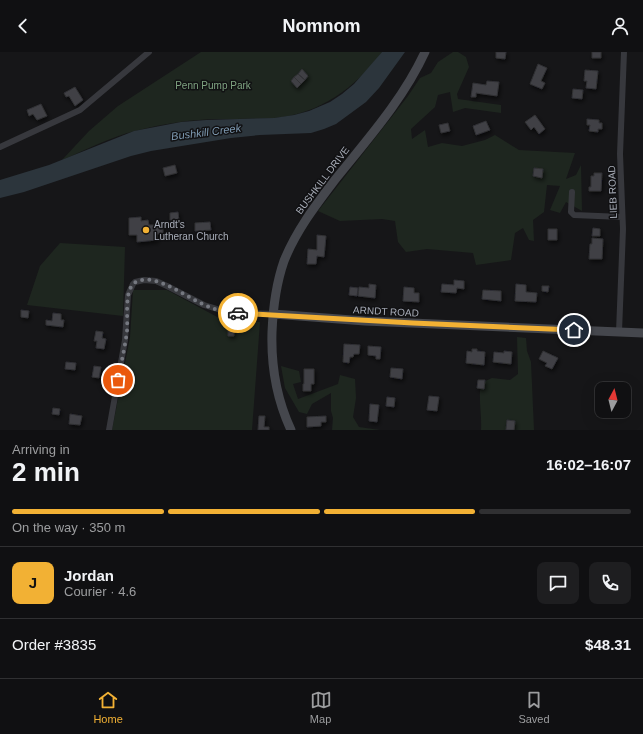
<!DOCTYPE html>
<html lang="en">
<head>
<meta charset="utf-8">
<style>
  body { margin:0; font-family:Arial,sans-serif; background:#1e1e20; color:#f1f3f6; height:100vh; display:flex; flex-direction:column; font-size:15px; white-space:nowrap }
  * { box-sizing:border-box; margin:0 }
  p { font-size:13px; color:#9c9d9f }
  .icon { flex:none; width:22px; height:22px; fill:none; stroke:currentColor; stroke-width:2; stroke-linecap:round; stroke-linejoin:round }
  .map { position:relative; height:378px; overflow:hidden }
  .panel { display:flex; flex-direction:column; background:#101012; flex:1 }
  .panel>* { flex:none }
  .needle { width:26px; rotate:7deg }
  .fabs { position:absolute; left:595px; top:330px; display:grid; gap:8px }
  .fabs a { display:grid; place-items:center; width:36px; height:36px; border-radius:8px; background:#101012; box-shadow:0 4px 16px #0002,0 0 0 1px #303032; font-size:20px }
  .pin { position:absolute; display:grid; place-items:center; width:34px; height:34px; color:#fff; margin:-17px; border:2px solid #fff; border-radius:50%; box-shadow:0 1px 4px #0007 }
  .courier { position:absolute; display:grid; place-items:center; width:40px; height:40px; margin:-20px; border:3px solid #f2b134; border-radius:50%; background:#fff; color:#222; box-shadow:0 1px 5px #0007 }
  .overview em { font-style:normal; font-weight:700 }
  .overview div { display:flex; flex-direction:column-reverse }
  .overview { display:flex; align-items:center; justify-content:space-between; height:68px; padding:0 12px }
  h1 { font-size:26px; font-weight:700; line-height:30px }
  .bar { display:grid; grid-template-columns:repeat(4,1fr); gap:6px 4px; align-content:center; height:48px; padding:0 12px }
  .bar i { height:5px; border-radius:3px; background:#303032 }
  .bar .selected { background:#f2b134 }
  .bar p { grid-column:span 4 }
  .line { display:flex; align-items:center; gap:10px; padding:0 12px; border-top:1px solid #303032 }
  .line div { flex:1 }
  .round { display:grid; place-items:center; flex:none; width:42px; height:42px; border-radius:8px; background:#1e1e20 }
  header { display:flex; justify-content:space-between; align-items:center; height:52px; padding:0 12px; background:#101012; font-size:18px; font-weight:700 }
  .tab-bar { display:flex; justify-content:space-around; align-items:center; height:56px; border-top:1px solid #303032; background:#101012; font-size:11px; color:#9c9d9f }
  .tab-bar a { display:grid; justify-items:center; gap:2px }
  .tab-bar .selected { color:#f2b134 }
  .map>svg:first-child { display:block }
  .green { fill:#1e261f }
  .water { fill:#2c353c }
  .building { fill:#404145; stroke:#303034; filter:url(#shadow) }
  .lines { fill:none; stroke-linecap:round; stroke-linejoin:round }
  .street { stroke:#37383d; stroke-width:6 }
  .secondary { stroke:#45474d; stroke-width:9 }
  .done { stroke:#757880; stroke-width:4; stroke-dasharray:0 7.2 }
  .route { stroke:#f2b134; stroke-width:5 }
  .poi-dot { fill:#f2b134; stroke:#111113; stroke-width:1.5 }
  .labels { text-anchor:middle; stroke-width:3; stroke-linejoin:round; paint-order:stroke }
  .park-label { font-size:10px; fill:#7fa381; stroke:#111113 }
  .street-label { font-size:10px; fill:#a8adb8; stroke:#111113 }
  .poi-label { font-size:10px; fill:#a8adb8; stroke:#111113; text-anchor:start }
  .water-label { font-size:11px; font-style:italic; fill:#7f9bb3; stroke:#111113 }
</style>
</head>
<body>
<header><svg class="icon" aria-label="back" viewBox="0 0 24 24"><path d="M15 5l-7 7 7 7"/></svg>Nomnom<svg class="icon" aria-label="person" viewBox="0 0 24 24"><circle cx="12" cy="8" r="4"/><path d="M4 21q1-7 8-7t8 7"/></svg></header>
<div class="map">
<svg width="643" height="378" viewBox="0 0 643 378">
  <defs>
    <filter id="shadow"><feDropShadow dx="1.5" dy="2.5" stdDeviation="2" flood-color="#0009"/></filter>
  </defs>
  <rect width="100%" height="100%" fill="#161618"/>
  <path class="green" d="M201 0H382C355 36 320 62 274 66 243 68 211 65 180 70 165 72 150 75 135 79 110 85 86 98 62 108L89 79 118 54Z
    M453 0H458L466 5 469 15 457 42 458 47 501 53V61L465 56 453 60 450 40 438 43 435 55 411 77 412 87 425 78 428 95 442 91 462 94 485 88 495 83 519 98 575 101 566 127 576 123 581 113 582 159 566 150 560 161 550 158 560 134 547 133 544 160 533 168 534 189 529 188 523 176 515 181 511 208 476 213 473 201 427 197 406 200 398 190 395 169 382 167 340 169 318 159 408 44 420 26 431 21 438 10Z
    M60 191 125 195 123 264 27 253 40 214Z
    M133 238H167L221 267 260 270 252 378H112L130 285Z
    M517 285 526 286 527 299 531 310 534 378H481C482 362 478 346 481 331L492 326 510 328 518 322Z
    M281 314 299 319 301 330 293 332 298 347 338 332 340 323 355 327 356 346 353 365 359 375 380 378H332L333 366 331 359V341L312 352 307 362 299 360 285 336Z"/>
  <path class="water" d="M382 0H405L379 36 366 50 336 72 324 77 311 81 260 83 231 86 151 99 131 104 24 140 0 146V128L49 113 134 79 181 70 206 68 274 66 294 63 309 59 330 50 342 42 354 32Z"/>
  <path class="building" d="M496 0H506L505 7 496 6Z
    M592 0H601V6H592Z
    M538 12 547 16 541 29 545 31 542 37 530 32Z
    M302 17 308 24 305 28 298 22Z
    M585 18 598 19 596 37 586 36 587 29H584Z
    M298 22 305 28 301 32 294 25Z
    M294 25 301 32 297 36 291 29Z
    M487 29 499 30 497 44 476 41V45H471L473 31 486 33Z
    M75 35 83 48 75 54 69 44 66 45 64 41Z
    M573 37 583 38 582 47 572 46Z
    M41 52 47 64 37 68 33 62 29 64 27 58Z
    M535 63 545 77 539 82 534 75 531 78 525 70Z
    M587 67 599 68V71H602V77H598V80L589 79 590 73H587Z
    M486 69 490 78 476 83 473 74Z
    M448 71 450 79 441 81 439 73Z
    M175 113 177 121 165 124 163 116Z
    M534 116 543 117 542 126 533 124Z
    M594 121H602L601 139H589V135H591V124H594Z
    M178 160 179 168H170V161Z
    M141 165V169L148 168 149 173H163V182H157V188L137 190V183H129V166Z
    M210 170 211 178 195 179V171Z
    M593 176 600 177V184H592Z
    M548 177H557V188H548Z
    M317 183 326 184 324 205 317 204 316 212H307L308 197 317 198Z
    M592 186 603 187 602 207H589L590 192H592Z
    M454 228 464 229V237L457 236 456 241 441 240 442 232 454 233Z
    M369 232 376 233 375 246 358 244 359 235 369 236Z
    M516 232 526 233V240L537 241 536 250 515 249Z
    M542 234H549L548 240 542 239Z
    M350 235 358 236 357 244 349 243Z
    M404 235 414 236V241H419V250L403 249Z
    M483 238 501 239V249L482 247Z
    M21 258 29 259 28 266 21 265Z
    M53 261 61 262V268H64L63 275 46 273V268L52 269Z
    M228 276 234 277V284H228Z
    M96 279 103 280 102 286 106 287 104 297 96 296 97 289H94Z
    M344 292 360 293 359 302H354L353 305H350L349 311 343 310Z
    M368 294 381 295 380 307H376V304L368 303Z
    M472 297H477V299L485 300 484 313 466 311 467 299 472 300Z
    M504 299 512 300 511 312 493 310 494 300 504 301Z
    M543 299 558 306 552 317 545 314 547 311 539 307Z
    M66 310 76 311 75 318 65 317Z
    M94 314 101 315 99 326 92 325Z
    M391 316 403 317 402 327 390 325Z
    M304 317H314V332H311V339H303V332H304Z
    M478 328H485L484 337 477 336Z
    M429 344 439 345 437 359 427 358Z
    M387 345 395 346 394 355 386 354Z
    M370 352 379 353 377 370 369 369Z
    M53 356 60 357 59 363 52 362Z
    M70 362 82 364 80 373 69 372Z
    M259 364H265L264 375H269V378H258Z
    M326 364V370H321V374L307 375V365Z
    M507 368 515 369 514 378H506Z"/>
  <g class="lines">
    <path class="street" d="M0 95 80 58 149 0
      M572 140 571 160 574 163 622 165
      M619 280 623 177 620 102 624 0
      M109 378 125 288 128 243 133 232 135 230 144 228 156 229 167 234 204 253 227 260 273 262"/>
    <path class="secondary" d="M273 262 365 269 643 281
      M291 378C277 348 271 313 272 280 273 256 276 232 284 209 296 179 315 154 334 129 366 89 403 48 425 0"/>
  </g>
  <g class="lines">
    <path class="done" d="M118 328C121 312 125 295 127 279 128 267 125 245 131 235 136 226 148 227 156 229 186 239 204 260 238 261"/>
    <path class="route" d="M238 261 413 271 574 278"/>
  </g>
  <circle class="poi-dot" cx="146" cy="178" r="4"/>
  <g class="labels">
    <g class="park-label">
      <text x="213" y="37">Penn Pump Park</text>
    </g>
    <g class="street-label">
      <text transform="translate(322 128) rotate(-53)" y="4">BUSHKILL DRIVE</text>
      <text transform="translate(612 140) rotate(-92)" y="4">LIEB ROAD</text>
      <text transform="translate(386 259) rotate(3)" y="4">ARNDT ROAD</text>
    </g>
    <g class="poi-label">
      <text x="154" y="176">Arndt's<tspan x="154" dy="12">Lutheran Church</tspan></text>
    </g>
    <g class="water-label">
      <text transform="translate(206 80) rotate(-7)" y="4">Bushkill Creek</text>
    </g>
  </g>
</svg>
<div class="fabs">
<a><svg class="needle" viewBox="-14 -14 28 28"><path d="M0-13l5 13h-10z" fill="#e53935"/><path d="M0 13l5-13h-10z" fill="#9c9d9f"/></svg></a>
</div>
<div class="pin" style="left:118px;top:328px;background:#ea580c"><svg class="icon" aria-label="bag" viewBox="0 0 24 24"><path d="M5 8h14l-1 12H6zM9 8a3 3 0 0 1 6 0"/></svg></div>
<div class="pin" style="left:574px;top:278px;background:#1f2937"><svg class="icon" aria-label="home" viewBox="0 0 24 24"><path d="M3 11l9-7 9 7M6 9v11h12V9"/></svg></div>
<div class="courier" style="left:238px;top:261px"><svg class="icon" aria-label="car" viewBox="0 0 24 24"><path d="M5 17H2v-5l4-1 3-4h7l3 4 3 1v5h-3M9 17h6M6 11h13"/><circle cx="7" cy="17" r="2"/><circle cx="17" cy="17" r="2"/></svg></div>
</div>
<section class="panel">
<div class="overview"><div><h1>2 min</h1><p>Arriving in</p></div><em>16:02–16:07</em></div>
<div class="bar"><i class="selected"></i><i class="selected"></i><i class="selected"></i><i></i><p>On the way · 350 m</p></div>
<div class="line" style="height:72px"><b class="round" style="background:#f2b134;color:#111">J</b><div><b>Jordan</b><p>Courier · 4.6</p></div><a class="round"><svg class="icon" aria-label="chat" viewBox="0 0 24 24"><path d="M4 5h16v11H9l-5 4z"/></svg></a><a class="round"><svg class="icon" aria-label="phone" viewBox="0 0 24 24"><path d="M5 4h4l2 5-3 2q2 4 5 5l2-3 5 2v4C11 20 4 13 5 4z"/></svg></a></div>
<div class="line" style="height:52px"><div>Order #3835</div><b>$48.31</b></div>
</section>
<nav class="tab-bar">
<a class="selected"><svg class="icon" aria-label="home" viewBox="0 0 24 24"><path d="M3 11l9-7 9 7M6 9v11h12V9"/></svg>Home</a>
<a><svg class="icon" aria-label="map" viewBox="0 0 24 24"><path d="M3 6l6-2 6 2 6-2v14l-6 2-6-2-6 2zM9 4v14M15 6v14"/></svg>Map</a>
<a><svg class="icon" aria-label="saved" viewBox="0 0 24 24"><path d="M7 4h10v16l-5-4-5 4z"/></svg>Saved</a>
</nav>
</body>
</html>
